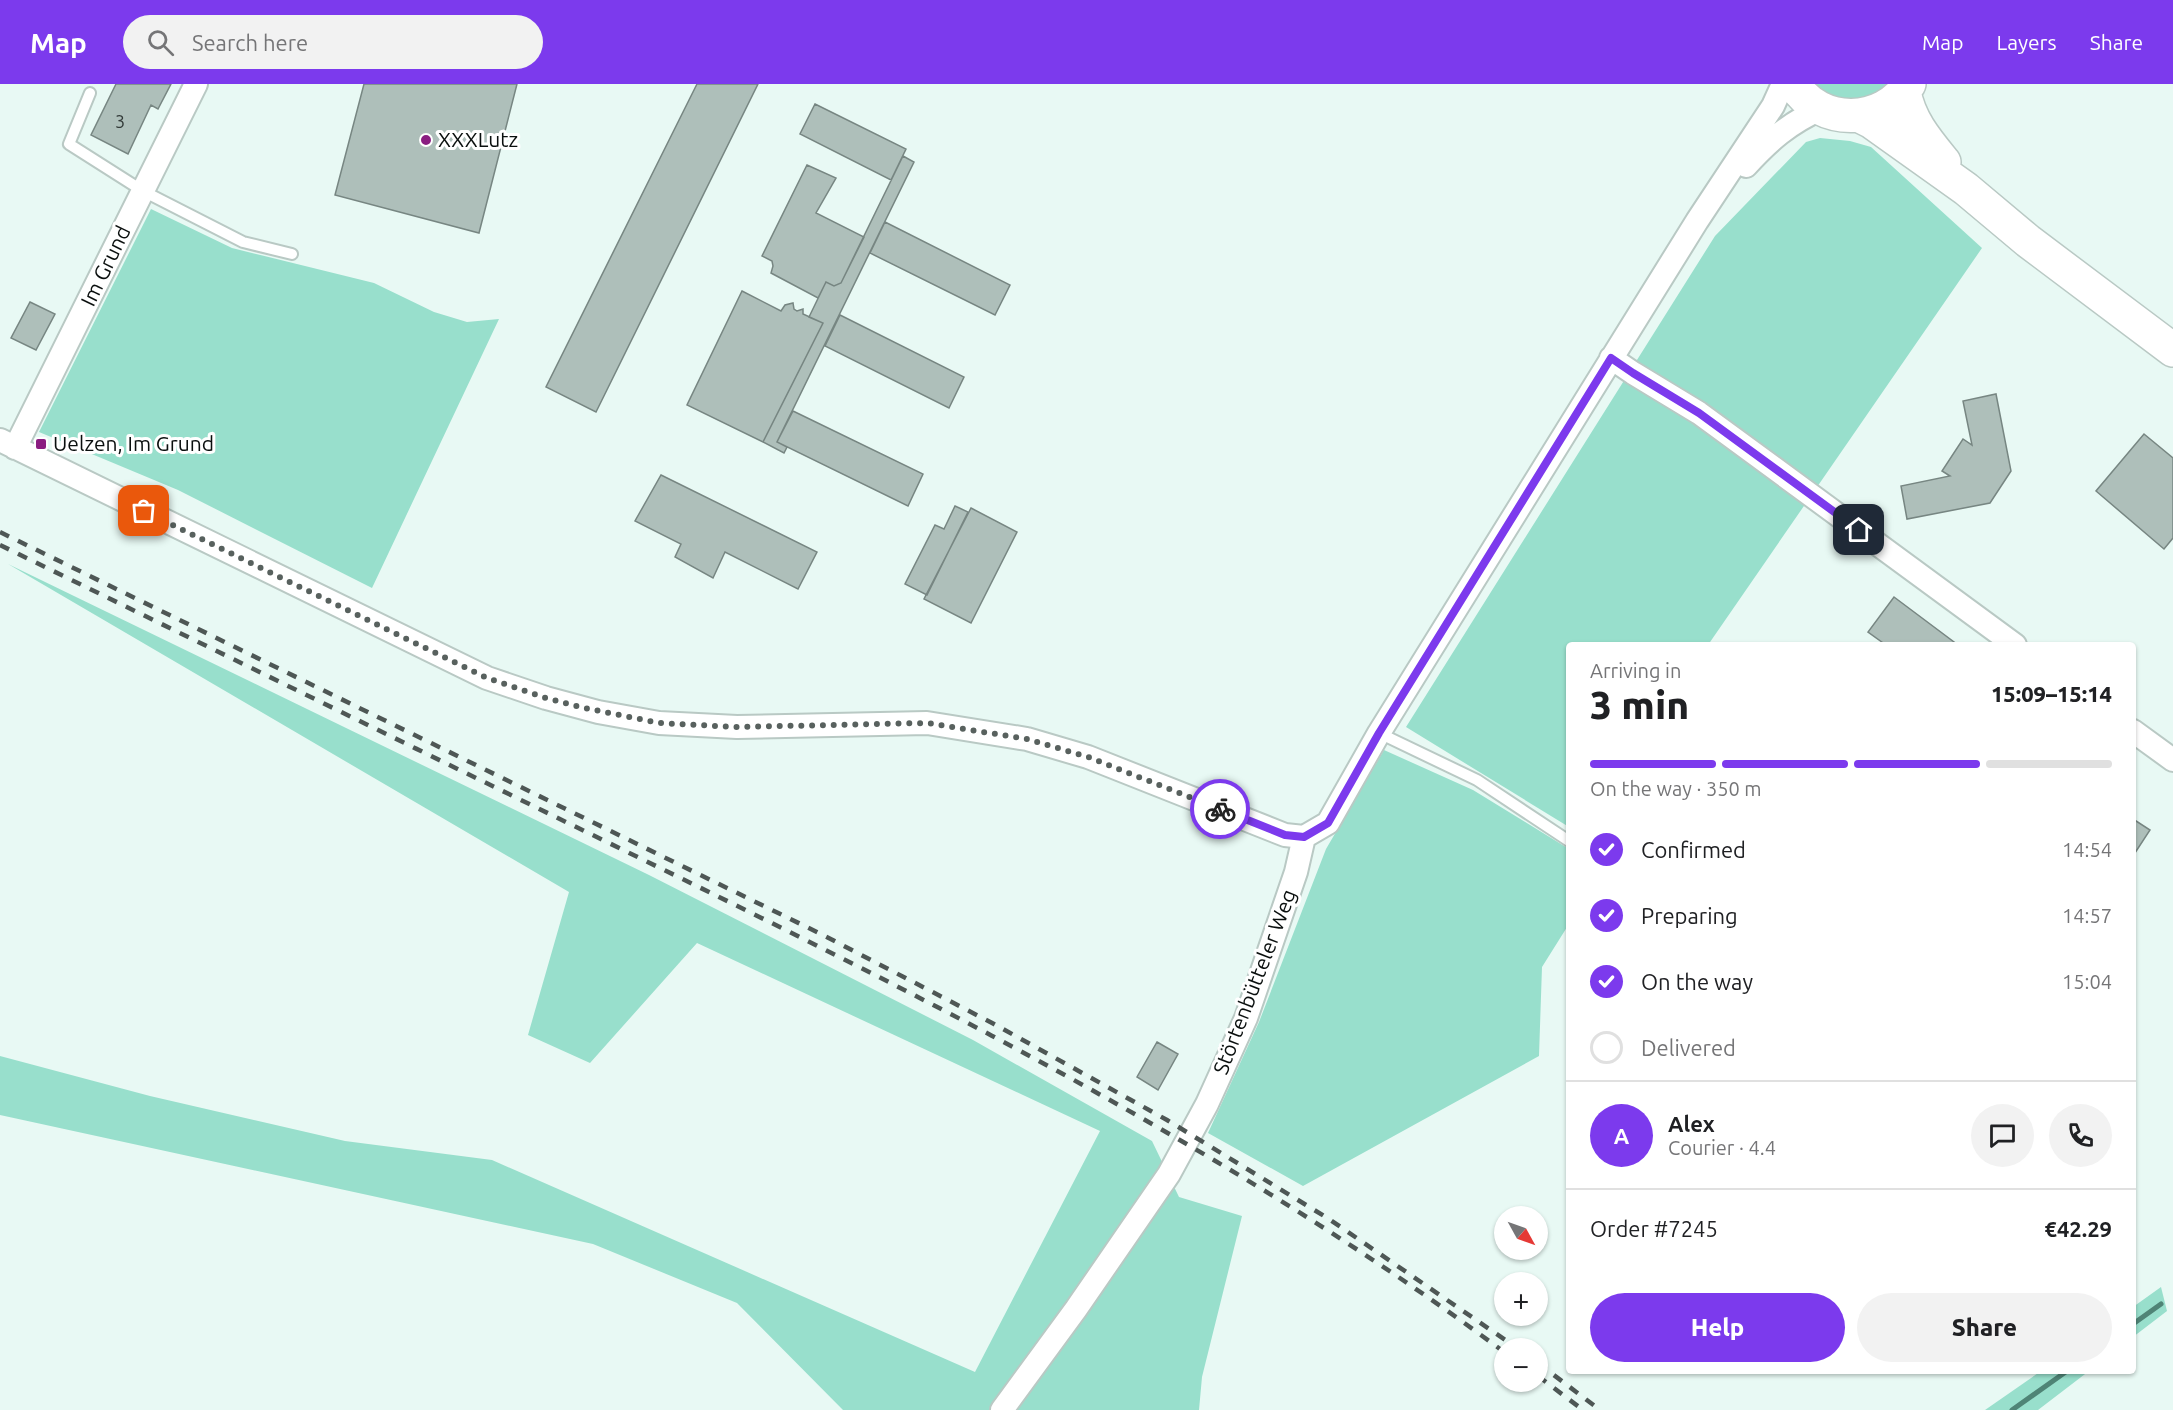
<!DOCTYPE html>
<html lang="en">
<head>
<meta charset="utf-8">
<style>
  body { margin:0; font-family:Ubuntu,sans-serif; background:#f2f2f2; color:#202124; height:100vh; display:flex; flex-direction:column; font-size:22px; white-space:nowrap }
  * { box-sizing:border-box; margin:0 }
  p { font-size:20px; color:#757577 }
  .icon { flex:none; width:33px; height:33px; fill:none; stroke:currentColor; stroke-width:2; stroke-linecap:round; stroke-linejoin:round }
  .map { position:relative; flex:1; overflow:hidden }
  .details { position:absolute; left:1566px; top:558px; width:570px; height:732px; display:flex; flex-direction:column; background:#fff; border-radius:6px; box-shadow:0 2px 4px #0004 }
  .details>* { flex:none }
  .needle { width:39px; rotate:130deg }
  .fabs { position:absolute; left:1494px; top:1122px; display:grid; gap:12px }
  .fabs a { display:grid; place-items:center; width:54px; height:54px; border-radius:50%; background:#fff; box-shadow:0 2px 4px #0004; font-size:30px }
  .pin { position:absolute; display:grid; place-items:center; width:51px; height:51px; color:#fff; margin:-26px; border-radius:12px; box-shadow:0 3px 9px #0006 }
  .courier { position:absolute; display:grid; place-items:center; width:60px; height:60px; margin:-30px; border:4px solid #7c3aed; border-radius:50%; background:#fff; color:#222; box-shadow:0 2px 8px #0007 }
  .summary em { font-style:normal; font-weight:800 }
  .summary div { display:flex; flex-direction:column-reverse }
  .summary { display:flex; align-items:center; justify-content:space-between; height:102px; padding:0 24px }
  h1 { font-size:39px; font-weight:800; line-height:45px }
  .bar { display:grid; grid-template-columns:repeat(4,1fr); gap:9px 6px; align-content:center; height:72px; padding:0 24px }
  .bar i { height:8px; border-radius:4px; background:#e0e0e0 }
  .bar .on { background:#7c3aed }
  .bar p { grid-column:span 4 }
  .line { display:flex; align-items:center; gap:15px; padding:0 24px; border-top:2px solid #e0e0e0 }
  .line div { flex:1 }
  .round { display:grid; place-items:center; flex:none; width:63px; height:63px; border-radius:32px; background:#f2f2f2 }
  ol { padding:0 24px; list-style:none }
  li { display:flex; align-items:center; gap:18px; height:66px }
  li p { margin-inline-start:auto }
  li .icon { padding:6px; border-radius:50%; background:#7c3aed; color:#fff; stroke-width:4 }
  li:last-child { color:#757577 }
  li i { width:33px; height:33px; border:3px solid #e0e0e0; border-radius:50% }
  .action { display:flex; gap:12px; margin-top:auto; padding:12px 24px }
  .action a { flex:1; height:69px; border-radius:36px; background:#7c3aed; color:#fff; font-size:24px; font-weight:800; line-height:69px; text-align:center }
  .action a+a { background:#f2f2f2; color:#202124 }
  header { display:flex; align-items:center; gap:36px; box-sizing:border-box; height:84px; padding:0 30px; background:#7c3aed; color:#fff }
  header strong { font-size:28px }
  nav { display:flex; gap:33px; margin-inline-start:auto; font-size:21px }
  .search { width:420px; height:54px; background:#f2f2f2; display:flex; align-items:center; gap:15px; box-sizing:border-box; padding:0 21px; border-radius:33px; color:#757577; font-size:22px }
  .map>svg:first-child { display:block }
  .green { fill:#98dfcc }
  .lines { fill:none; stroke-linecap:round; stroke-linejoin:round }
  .stream { stroke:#4f8476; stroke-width:5 }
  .building { fill:#aebfba; stroke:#778682; stroke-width:1.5 }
  .lane-casing { stroke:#b9c9c4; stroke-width:14 }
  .street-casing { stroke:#b9c9c4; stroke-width:26 }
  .primary-casing { stroke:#b9c9c4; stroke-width:36 }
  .lane { stroke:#fff; stroke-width:10 }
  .street { stroke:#fff; stroke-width:22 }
  .primary { stroke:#fff; stroke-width:33 }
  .rail { stroke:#4e5755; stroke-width:4.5; stroke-dasharray:10 10; stroke-linecap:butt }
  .done { stroke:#58615e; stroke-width:6; stroke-dasharray:0 10.8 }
  .route { stroke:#7c3aed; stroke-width:8 }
  .poi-dot { fill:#8a1d81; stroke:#fff; stroke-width:2 }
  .labels { text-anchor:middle; stroke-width:6; stroke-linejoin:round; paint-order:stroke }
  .number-label { font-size:18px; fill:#333b39 }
  .poi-label { font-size:21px; fill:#0a0f0e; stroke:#fff; text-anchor:start }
  .street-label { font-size:21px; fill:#0a0f0e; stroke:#fff }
</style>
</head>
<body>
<header>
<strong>Map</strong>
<div class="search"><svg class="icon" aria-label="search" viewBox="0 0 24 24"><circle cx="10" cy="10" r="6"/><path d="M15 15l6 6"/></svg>Search here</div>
<nav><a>Map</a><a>Layers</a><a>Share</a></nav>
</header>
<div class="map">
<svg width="2173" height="1326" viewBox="0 0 2173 1326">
  <rect width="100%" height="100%" fill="#e8f9f4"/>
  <path class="green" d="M1806 0H1897L1850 23Z
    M1820 54 1850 57 1871 63 1982 164 1708 561H1569V743L1406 643 1715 152 1806 58Z
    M151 125 232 164 374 199 434 228 467 238 499 235 372 504 178 406 39 348Z
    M8 480 649 791 973 956 1152 1057 1179 1113 1242 1132 1202 1293 1199 1326H843L737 1219 593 1160 0 1031V972L150 1012 345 1057 492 1076 975 1288 1100 1047 697 859 590 979 528 951 569 808Z
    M1384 666 1473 706 1569 765V840L1542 883 1539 972 1303 1102 1208 1049 1259 938 1326 765Z
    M2161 1203 2167 1227 2133 1253V1223Z
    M2041 1287H2089L2038 1326H1985Z"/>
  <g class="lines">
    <path class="stream" d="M2133 1240 2161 1220
      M2012 1326 2067 1287"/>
  </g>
  <path class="building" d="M116 0H171L158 25 151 21 128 70 91 51Z
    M364 0H517L479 149 335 111Z
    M697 0H758L596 328 546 303Z
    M815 20 906 65 891 96 800 50Z
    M903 72 914 78 777 358 787 363 784 369 763 358 823 239 809 233 826 198 834 202 841 199Z
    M807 81 836 94 816 129 864 153 841 199 834 202 826 198 818 214 771 189 773 182 772 177 762 172Z
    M885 138 1010 201 995 231 870 169Z
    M742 207 781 227 785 221 793 219 794 225 797 227 803 225V230L823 239 763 358 687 321Z
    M30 218 55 230 36 266 11 254Z
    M840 231 964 293 949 324 825 262Z
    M1996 310 2011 387 1990 419 1907 435 1901 402 1950 392 1942 387 1963 355 1972 361 1963 317Z
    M793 327 923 390 908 422 777 358Z
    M2144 350 2173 374V454L2164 465 2096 407Z
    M661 391 817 468 798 505 725 468 713 494 675 473 681 460 635 437Z
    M955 422 968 428 927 511 905 500 935 441 944 445Z
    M971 424 1017 448 971 539 924 515Z
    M1894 513 1958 561H1886L1868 548Z
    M2133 735 2150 746 2133 772Z
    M1157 958 1178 970 1158 1006 1137 993Z"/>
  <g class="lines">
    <g class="lane-casing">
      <path id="lane" d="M90 9 69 60 143 107 243 158 292 170
        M1379 649 1477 696 1569 757"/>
    </g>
    <g class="street-casing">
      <path id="street" d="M1746 82C1769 57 1789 39 1821 25
        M1611 274 1633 289 1699 329 2015 561
        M0 356 487 594 546 614 598 628 659 639 737 643 927 639 1027 655 1088 673 1285 751 1304 753
        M15 364 196 0
        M2133 647 2173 676
        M1002 1326 1076 1225 1169 1090 1207 1020 1246 934 1296 788 1304 753 1328 739 1379 649 1697 137 1773 22 1783 0"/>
    </g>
    <g class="primary-casing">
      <path id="primary" d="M1794 0C1820 43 1883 41 1909 0
        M1904 7C1909 36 1926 56 1944 78
        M1860 32 1872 38 1966 105 2028 157 2173 266"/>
    </g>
    <use href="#lane" class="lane"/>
    <use href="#street" class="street"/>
    <use href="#primary" class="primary"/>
    <path class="rail" d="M0 448 821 850 994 940 1167 1036 1329 1135 1517 1264
      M0 461C219 568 437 675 656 782 948 925 1243 1074 1504 1268
      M1538 1279 1600 1326
      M1538 1292 1583 1326"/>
  </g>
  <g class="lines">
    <path class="done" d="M144 427 487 594 546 614 580 623 659 639 736 643 927 639 1027 655 1088 673 1220 725"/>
    <path class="route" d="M1220 725 1285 751 1304 753 1328 739 1379 649 1611 274 1633 289 1699 329 1859 446"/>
  </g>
  <g class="poi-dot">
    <circle cx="426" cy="56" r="6"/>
    <rect x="35" y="354" width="12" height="12" rx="3"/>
  </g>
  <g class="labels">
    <g class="number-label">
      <text x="120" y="44">3</text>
    </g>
    <g class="poi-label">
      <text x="438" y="63">XXXLutz</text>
      <text x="53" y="367">Uelzen, Im Grund</text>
    </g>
    <g class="street-label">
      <text transform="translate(106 182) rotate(-64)" y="7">Im Grund</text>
      <text transform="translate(1255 898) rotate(-69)" y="7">Störtenbütteler Weg</text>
    </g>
  </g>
</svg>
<div class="fabs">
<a><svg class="needle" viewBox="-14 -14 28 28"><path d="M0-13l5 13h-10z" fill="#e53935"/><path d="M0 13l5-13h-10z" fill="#757577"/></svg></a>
<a>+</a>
<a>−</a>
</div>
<div class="pin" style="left:144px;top:427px;background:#ea580c"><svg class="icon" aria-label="bag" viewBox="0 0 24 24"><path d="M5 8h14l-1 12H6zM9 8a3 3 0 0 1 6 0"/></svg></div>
<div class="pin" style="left:1859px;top:446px;background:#1f2937"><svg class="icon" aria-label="home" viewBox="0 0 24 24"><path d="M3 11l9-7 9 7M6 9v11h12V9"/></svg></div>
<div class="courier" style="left:1220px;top:725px"><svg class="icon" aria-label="bike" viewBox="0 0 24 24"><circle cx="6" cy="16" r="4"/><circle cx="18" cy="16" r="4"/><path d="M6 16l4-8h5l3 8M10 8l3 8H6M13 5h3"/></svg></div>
<section class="details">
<div class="summary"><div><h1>3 min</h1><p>Arriving in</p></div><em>15:09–15:14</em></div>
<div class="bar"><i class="on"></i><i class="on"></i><i class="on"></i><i></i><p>On the way · 350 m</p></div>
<ol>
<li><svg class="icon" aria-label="check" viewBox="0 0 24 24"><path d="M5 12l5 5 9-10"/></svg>Confirmed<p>14:54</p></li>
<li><svg class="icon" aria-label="check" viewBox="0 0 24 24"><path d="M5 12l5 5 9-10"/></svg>Preparing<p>14:57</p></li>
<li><svg class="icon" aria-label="check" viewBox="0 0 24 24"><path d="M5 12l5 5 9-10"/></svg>On the way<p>15:04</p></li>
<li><i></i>Delivered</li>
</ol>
<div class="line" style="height:108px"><b class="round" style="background:#7c3aed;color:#fff">A</b><div><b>Alex</b><p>Courier · 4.4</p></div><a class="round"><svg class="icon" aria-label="chat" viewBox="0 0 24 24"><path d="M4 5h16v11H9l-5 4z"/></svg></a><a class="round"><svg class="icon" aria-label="phone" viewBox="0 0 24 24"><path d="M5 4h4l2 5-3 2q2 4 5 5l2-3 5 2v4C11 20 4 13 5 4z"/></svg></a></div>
<div class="line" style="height:78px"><div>Order #7245</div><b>€42.29</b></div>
<div class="action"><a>Help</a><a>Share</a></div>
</section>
</div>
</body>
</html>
